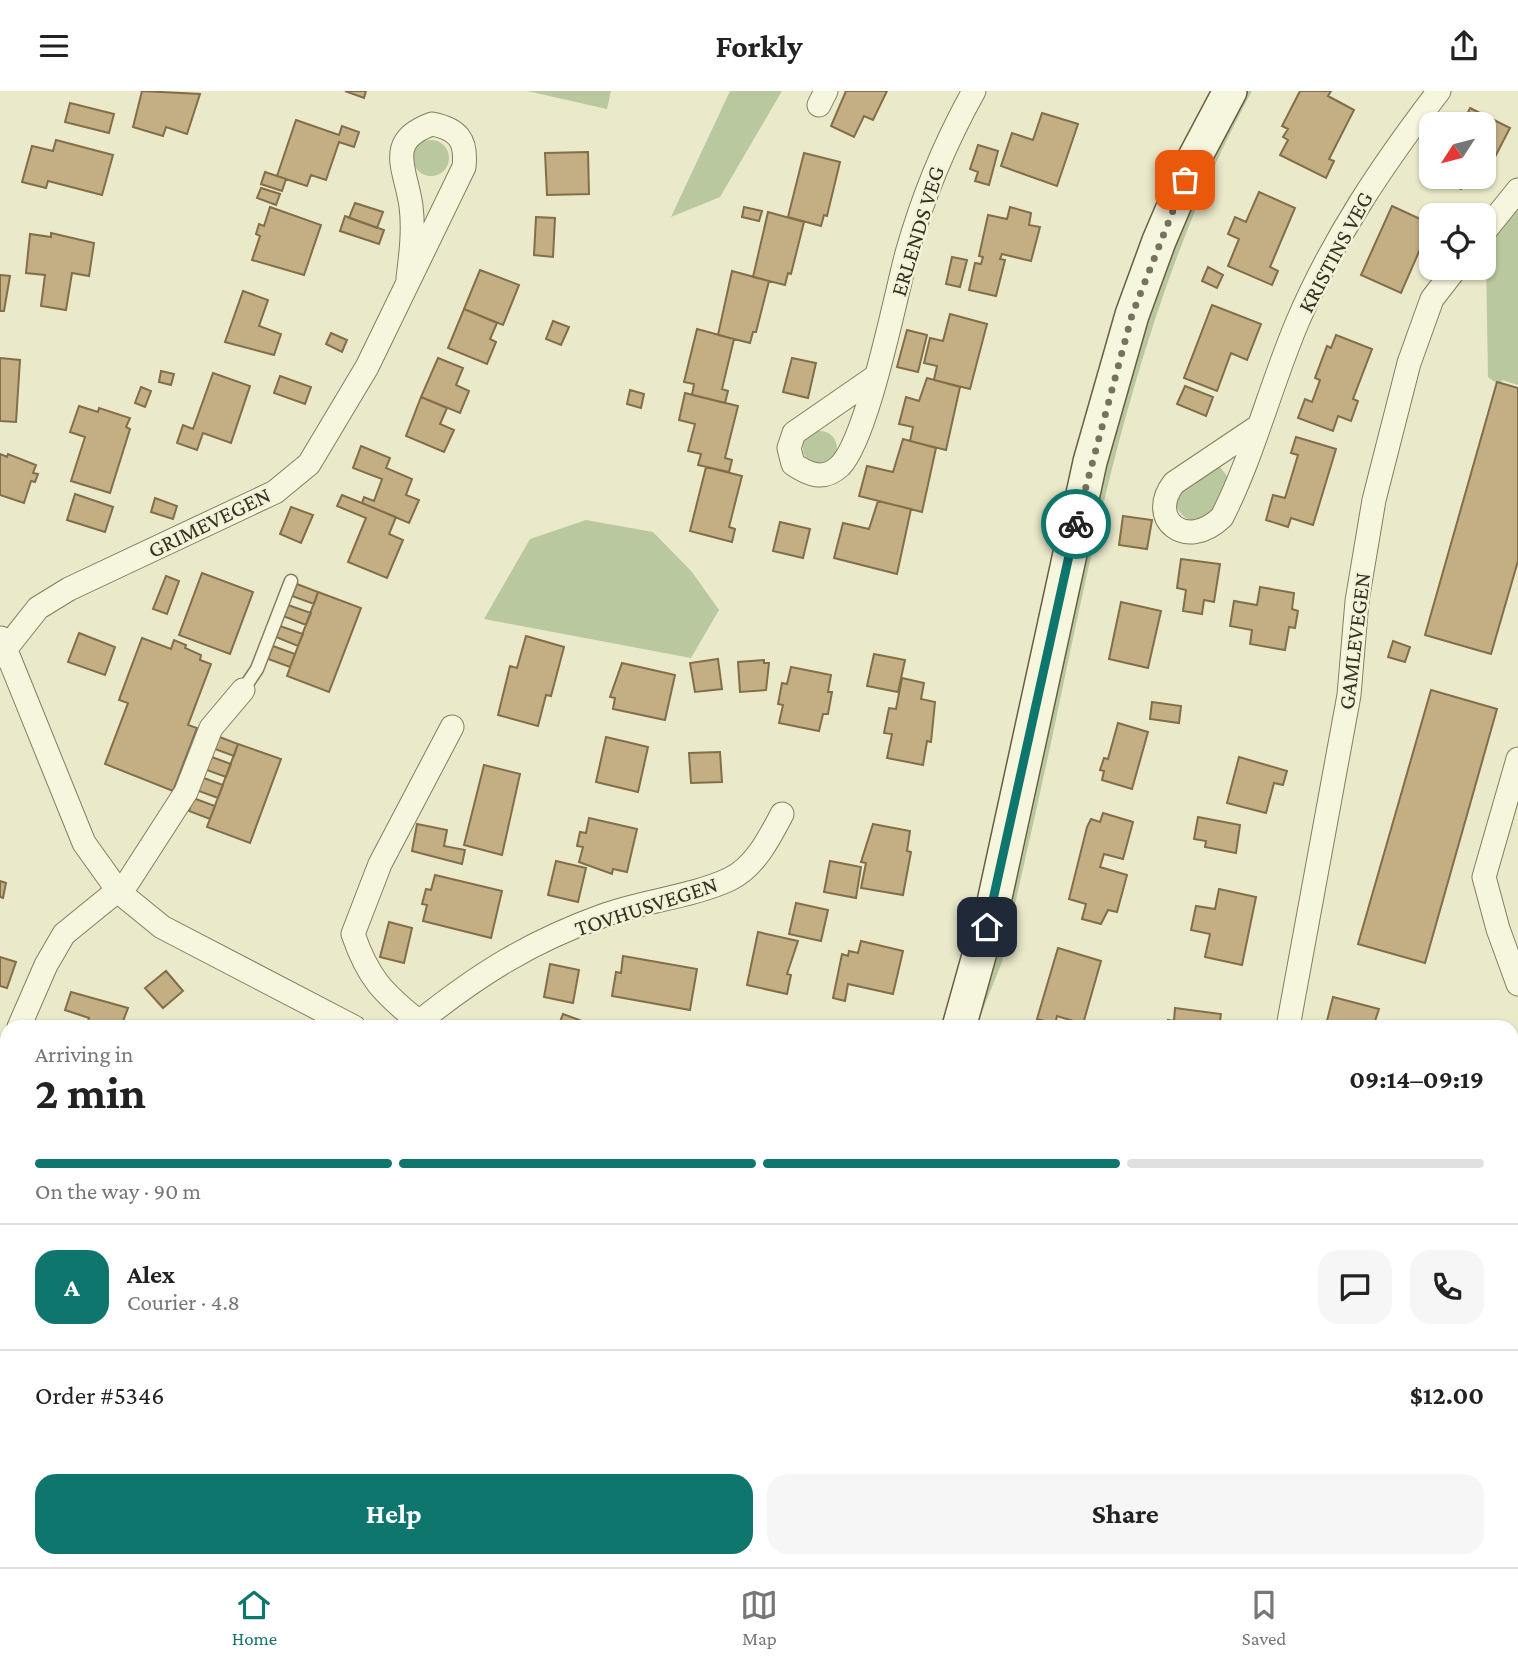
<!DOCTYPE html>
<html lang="en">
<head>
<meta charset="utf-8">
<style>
  body { margin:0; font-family:"Crimson Pro",serif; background:#f6f6f6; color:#222; height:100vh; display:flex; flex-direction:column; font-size:26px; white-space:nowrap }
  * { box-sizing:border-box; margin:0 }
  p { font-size:23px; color:#767676 }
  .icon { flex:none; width:38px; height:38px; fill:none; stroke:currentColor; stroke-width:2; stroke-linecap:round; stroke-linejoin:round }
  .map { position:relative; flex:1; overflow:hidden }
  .side { position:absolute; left:0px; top:929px; width:1519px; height:548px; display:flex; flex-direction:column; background:#fff; border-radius:21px 21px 0 0; box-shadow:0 2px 5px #0004 }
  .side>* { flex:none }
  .needle { width:46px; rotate:234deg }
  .tools { position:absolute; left:1419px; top:21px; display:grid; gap:14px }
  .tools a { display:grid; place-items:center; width:77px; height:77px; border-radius:14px; background:#fff; box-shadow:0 2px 5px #0004; font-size:35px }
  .pin { position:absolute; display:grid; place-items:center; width:60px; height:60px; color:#fff; margin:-30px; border-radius:14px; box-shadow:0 4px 10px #0006 }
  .courier { position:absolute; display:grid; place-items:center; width:70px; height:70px; margin:-35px; border:5px solid #0f766e; border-radius:50%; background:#fff; color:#222; box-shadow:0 2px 9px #0007 }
  .summary em { font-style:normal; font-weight:700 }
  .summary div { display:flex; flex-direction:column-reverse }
  .summary { display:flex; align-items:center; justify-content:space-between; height:119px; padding:0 35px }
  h1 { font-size:46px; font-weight:700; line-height:52px }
  .bar { display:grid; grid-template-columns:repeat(4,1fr); gap:10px 7px; align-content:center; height:84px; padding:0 35px }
  .bar i { height:9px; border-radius:5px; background:#e0e0e0 }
  .bar .selected { background:#0f766e }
  .bar p { grid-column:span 4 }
  .line { display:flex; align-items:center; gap:18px; padding:0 35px; border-top:2px solid #e0e0e0 }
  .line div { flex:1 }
  .round { display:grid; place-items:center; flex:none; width:74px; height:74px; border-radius:21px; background:#f6f6f6 }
  .primary-button { display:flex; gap:14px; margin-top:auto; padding:14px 35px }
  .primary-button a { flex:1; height:80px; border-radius:21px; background:#0f766e; color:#fff; font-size:28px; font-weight:700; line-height:80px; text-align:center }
  .primary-button a+a { background:#f6f6f6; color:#222 }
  header { display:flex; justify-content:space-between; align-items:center; height:91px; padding:0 35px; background:#fff; font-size:32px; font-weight:700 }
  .menu { display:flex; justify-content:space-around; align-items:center; height:98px; border-top:2px solid #e0e0e0; background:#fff; font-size:19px; color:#767676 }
  .menu a { display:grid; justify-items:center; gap:4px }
  .menu .selected { color:#0f766e }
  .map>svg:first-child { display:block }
  .green { fill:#b9c89f }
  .building { fill:#c4af84; stroke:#826e49; stroke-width:2 }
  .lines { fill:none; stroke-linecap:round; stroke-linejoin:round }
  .lane-casing { stroke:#857d60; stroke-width:15 }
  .street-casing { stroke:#857d60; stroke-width:25 }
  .secondary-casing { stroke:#675e43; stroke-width:36 }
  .lane { stroke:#f6f5dd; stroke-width:12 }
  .street { stroke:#f6f5dd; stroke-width:23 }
  .secondary { stroke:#f6f5dd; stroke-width:33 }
  .done { stroke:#76725d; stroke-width:7; stroke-dasharray:0 12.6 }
  .route { stroke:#0f766e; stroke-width:9 }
  .labels { text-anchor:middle; stroke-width:5; stroke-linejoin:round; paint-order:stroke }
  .street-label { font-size:23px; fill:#373222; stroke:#f2f2d9 }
</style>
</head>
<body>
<header><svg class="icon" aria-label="menu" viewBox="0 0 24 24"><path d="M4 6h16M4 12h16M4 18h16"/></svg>Forkly<svg class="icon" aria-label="share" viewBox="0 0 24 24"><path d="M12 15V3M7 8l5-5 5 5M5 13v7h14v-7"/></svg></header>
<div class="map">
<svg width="1518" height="1476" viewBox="0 0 1518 1476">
  <rect width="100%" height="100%" fill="#eae9ca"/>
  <path class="green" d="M527 0H611L607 18Z
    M730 0H782L720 106 671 126Z
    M1246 0H1252C1146 195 1101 413 1056 628 1039 709 1020 790 1002 871L976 936C1039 740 1064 534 1115 334 1144 218 1193 107 1246 0Z
    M413 67a18 18 0 1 1 36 0a18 18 0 1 1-36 0Z
    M1518 112V294L1502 289 1500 295 1488 286 1486 170 1493 144Z
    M803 357a17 17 0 1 1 34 0a17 17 0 1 1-34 0Z
    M1219 375 1227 385C1224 408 1196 453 1176 415L1178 402Z
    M586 429 653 441 692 481 719 519 691 567 484 528 530 448Z
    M1512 1114 1518 1118V1176L1512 1182Z
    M858 1470H1037L1042 1476H858Z
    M1173 1470H1213L1210 1476H1171Z"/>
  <path class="building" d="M142 0 200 3 187 43 166 36 163 45 133 36Z
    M345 0H366L364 7Z
    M846 0H887L873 29 864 25 854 46 831 35Z
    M1300 0H1331L1328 5 1354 19 1329 68 1334 70 1326 87 1280 64 1288 49 1283 46 1288 38 1282 35Z
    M70 12 114 23 109 42 65 31Z
    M1470 17 1510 37 1482 91 1471 86H1484V33L1463 32Z
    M1042 22 1078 33 1057 95 1001 75 1012 42 1033 49Z
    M296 29 339 44 342 35 359 41 354 56 339 51 326 89 311 84 307 95 277 85Z
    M56 49 113 64 102 104 48 90 46 97 22 91 32 55 53 60Z
    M978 54 998 60 989 94 975 90 978 81 970 78Z
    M588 61 589 103 547 104 545 62Z
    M804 62 840 71 827 125 824 124 821 135 788 126Z
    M265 81 286 88 282 100 261 93Z
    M1438 86H1467L1461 98Z
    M261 97 280 103 276 114 257 107Z
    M1259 101 1295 117 1270 176 1278 180 1272 194 1228 175 1239 148 1228 143 1235 126 1246 131Z
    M355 112 383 121 377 137 349 127Z
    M1392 115 1431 133 1401 202 1361 184Z
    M270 116 321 134 304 184 252 169 260 145 256 143 259 133 264 135Z
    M744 116 762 120 759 130 742 126Z
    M1010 116 1031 122 1029 134 1040 136 1031 170 1002 163 1000 168 1005 169 996 205 969 199 975 172 981 173 983 166 979 165 988 124 1007 128Z
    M768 121 804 131 791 183 788 182 785 194 753 186Z
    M345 125 384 139 379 153 340 140Z
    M536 126 555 127 553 166 534 164Z
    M51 142 94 152 89 185 72 182 66 219 41 215 45 184 26 182 30 143 51 146Z
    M952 166 967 169 960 196 946 193Z
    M1208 176 1223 184 1217 197 1202 190Z
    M480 179 519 194 503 234 464 218Z
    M732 180 769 190 756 241H753L750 252 718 244Z
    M0 184 10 185 4 220H0Z
    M243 200 268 209 259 235 281 243 274 264 225 251Z
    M1212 214 1261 233 1247 269 1231 262 1217 300 1184 287Z
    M464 218 497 232 490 248 496 251 487 273 448 257Z
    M950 223 987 233 970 298 934 289 937 275 924 272 930 247 943 250Z
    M553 230 569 236 561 254 546 248Z
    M697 238 734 248 722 298 728 300 725 312 692 304 694 293 684 291Z
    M907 239 927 244 918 281 897 276Z
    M331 242 347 249 342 261 326 253Z
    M1336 244 1372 258 1353 308 1358 310 1351 330 1338 325 1333 340 1298 327 1305 308 1312 311 1320 289 1315 287 1327 255 1331 257Z
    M0 267 20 269 16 331 0 330Z
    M438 267 463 277 456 294 469 300 460 322 421 306Z
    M792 267 816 272 808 307 783 301Z
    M161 280 174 283 171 294 159 291Z
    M213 282 250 295 231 352 203 342 197 359 177 352 183 334 193 338Z
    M280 285 311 296 305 313 274 302Z
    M927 287 960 296 946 359 910 350 913 336 899 333 906 306 919 310Z
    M1497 291 1518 297V470L1491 563 1425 544Z
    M1185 295 1213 306 1206 325 1177 313Z
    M141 296 151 300 145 316 135 312Z
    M630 299 644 303 641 317 627 313Z
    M685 302 738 315 725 367 732 369 729 381 698 374 701 363 688 360 695 333 679 329Z
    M421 306 447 317 440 333 454 339 444 361 406 345Z
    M79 315 98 321 99 317 130 327 126 336 130 338 110 402 71 390 85 346 70 341Z
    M1296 346 1336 358 1313 434 1291 427 1288 436 1266 429 1273 404 1285 407 1298 364 1291 362Z
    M903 348 936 357 922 421 859 405 867 375 893 381Z
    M361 355 390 367 386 377 412 388 406 404 419 409 409 432 362 412 364 406 374 410 382 388 353 377Z
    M0 363 7 366 8 363 36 374 33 382 38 383 35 391 31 390 24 412 0 404Z
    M706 376 742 385 729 436 735 438 732 451 690 440Z
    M75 403 113 416 105 441 67 429Z
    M342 404 396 426 389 443 403 449 387 487 348 471 366 427 337 415Z
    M155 407 177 415 173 428 151 421Z
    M878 410 911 418 897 483 834 467 843 432 869 438Z
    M291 416 313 424 301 452 280 443Z
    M1123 425 1152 429 1147 458 1119 454Z
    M780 431 810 438 803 467 773 460Z
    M1181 468 1220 473 1214 511 1204 509 1202 523 1183 520 1186 499 1177 497Z
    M202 482 253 501 230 563 179 544Z
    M166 485 179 490 167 523 153 518Z
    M297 493 318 501 314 513 292 505Z
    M1260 496 1294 502 1292 518 1298 520 1295 537 1289 536 1285 559 1250 553 1252 539 1230 535 1234 510 1257 514Z
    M318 501 361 517 329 601 287 585Z
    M1121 511 1161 520 1148 577 1109 568Z
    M288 514 311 522 306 534 283 525Z
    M280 535 303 543 298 555 276 546Z
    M79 542 115 556 105 584 68 571Z
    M526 545 564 556 551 605 546 604 538 635 498 624 510 575 517 577Z
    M142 547 171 558 174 549 186 554 185 557 201 564 200 569 211 573 188 634 197 637 173 700 105 673 128 612 119 609Z
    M1393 550 1410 556 1405 571 1388 566Z
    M273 555 295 563 290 576 268 568Z
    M874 563 905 569 898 601 867 595Z
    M718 568 722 598 695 601 690 572Z
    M764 569V572H769L766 599 740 601 738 571Z
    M622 572 675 584 665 629 613 618 615 607 610 606Z
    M791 576 831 584 828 601H832L828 623H823L819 640 779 632 783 614 778 613 782 592 787 593Z
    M902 587 924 592 921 608 935 611 931 651 927 650 923 674 887 667 892 643 884 642 889 617 896 618Z
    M1431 599 1497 618 1425 872 1358 853Z
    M1152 611 1181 615 1179 632 1150 628Z
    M1118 632 1148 641 1132 698 1102 689 1104 680 1100 679 1104 667 1108 668Z
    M217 645 238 653 234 665 212 657Z
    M606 646 648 656 638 701 596 691Z
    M238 653 281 668 250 752 207 736Z
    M720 661 722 691 691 692 689 662Z
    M209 665 231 673 226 686 204 678Z
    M1239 666 1287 680 1283 694 1274 692 1266 722 1227 712Z
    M484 674 520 683 502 764 464 754Z
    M201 686 223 694 218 707 196 699Z
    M193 707 215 715 210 728 189 720Z
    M1103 722 1133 731 1123 768 1104 763 1100 776 1127 784 1117 821 1108 819 1101 833 1082 828 1086 813 1069 808 1087 736 1091 728 1100 731Z
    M1198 726 1240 734 1236 762 1205 756 1206 750 1194 748Z
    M589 727 637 738 627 781 613 778 612 783 579 771 583 756 577 755 580 741 586 742Z
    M417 733 447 739 444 755 465 759 462 773 412 760Z
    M873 733 910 740 907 760 911 761 903 804 861 797 866 772 861 771Z
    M556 770 586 777 578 811 548 804Z
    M830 770 861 776 856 807 824 801Z
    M435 784 502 800 491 847 423 830 427 814 422 813 426 798 431 799Z
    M0 790 6 792 3 807 0 806Z
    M1219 798 1256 806 1242 874 1205 866 1210 843 1191 839 1196 815 1215 818Z
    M796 812 828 819 821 850 789 843Z
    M389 831 412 837 404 872 380 866Z
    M758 841 798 850 787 883 791 884 787 903 747 894Z
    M861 850 903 860 893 903 848 893 845 910 833 907 842 863 848 865 849 860 858 862Z
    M1058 857 1101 870 1083 933 1057 925 1055 933 1037 928Z
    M623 865 697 878 690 919 612 905 616 881 621 882Z
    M0 866 16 871 7 897 0 895Z
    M550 873 579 879 573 912 544 906Z
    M166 880 183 900 163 917 145 897Z
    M71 901 128 917 122 933 131 936H70L72 931 86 936 89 927 65 919Z
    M1333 906 1379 918 1373 936 1326 934Z
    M1175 917 1221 923 1219 936H1167L1168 929 1174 930Z
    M563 923 598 936H558Z
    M659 931 692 936H658Z
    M819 931 845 936H818Z
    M7 1108V1129L1 1126Z
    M1516 1359 1518 1360V1457L1512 1455V1369Z
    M1238 1470H1314L1312 1476H1235Z
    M1467 1470H1505L1504 1476H1465Z"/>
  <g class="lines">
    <g class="lane-casing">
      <path id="lane" d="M243 599 257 578 291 490
        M1220 1476 1223 1470"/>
    </g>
    <g class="street-casing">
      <path id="street" d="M819 14 826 0
        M1484 141 1518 99
        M875 286 794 342 789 357 793 373C809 384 824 390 840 375 868 346 895 207 907 162 923 105 945 52 974 0
        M1256 337 1174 392C1146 428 1186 461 1222 426 1253 365 1270 296 1297 232 1333 147 1383 73 1439 0
        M1 547 84 752 119 801 162 836 354 936
        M0 565 38 517 69 498 275 401 309 373 367 276 464 76C467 49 458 38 432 33 384 50 406 78 411 115 414 139 411 163 408 187
        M1518 668 1484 786 1498 838 1518 893
        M419 931C383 902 368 887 353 843L380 773 452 636
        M19 936 46 874 64 843 128 791 186 701 211 637 243 599
        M417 936 419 931C479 883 530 851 602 825 642 810 692 806 730 788 755 776 770 746 782 723
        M1288 936 1349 604 1357 510 1374 409 1409 272 1432 208 1456 177
        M1512 966 1518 961
        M0 980 7 964
        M1512 1249 1518 1241
        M396 1470 397 1476
        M1117 1470 1125 1476
        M150 1476 152 1470
        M1390 1476 1393 1470"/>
    </g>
    <g class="secondary-casing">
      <path id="secondary" d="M959 936 994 811 1090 371 1132 224 1159 150 1194 68 1230 0
        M722 1470 725 1476
        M803 1476 806 1470"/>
    </g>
    <use href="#lane" class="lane"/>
    <use href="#street" class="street"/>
    <use href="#secondary" class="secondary"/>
  </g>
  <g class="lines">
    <path class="done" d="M1076 433 1132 224 1185 89"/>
    <path class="route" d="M987 836 1076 433"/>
  </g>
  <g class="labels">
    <g class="street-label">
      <text transform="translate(917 140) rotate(-73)" y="8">ERLENDS VEG</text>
      <text transform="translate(1335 161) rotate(-62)" y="8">KRISTINS VEG</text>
      <text transform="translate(209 431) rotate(-26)" y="8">GRIMEVEGEN</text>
      <text transform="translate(1354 550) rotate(-83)" y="8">GAMLEVEGEN</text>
      <text transform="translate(646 815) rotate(-18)" y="8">TOVHUSVEGEN</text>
    </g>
  </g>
</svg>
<div class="tools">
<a><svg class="needle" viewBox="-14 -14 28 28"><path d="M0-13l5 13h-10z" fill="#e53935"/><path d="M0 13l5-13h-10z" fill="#767676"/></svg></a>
<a><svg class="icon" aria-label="locate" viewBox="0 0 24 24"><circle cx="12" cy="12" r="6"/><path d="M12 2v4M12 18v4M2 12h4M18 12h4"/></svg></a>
</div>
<div class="pin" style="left:1185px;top:89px;background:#ea580c"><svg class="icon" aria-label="bag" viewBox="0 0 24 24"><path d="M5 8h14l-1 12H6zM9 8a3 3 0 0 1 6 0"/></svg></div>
<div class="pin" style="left:987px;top:836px;background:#1f2937"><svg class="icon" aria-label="home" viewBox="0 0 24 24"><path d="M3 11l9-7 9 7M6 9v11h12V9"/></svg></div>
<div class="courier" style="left:1076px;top:433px"><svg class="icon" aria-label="bike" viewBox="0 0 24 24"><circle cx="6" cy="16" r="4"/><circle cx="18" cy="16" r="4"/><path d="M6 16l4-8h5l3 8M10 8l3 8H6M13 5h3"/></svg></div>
<section class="side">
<div class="summary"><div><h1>2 min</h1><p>Arriving in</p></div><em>09:14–09:19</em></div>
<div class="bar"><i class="selected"></i><i class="selected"></i><i class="selected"></i><i></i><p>On the way · 90 m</p></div>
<div class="line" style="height:126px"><b class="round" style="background:#0f766e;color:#fff">A</b><div><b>Alex</b><p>Courier · 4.8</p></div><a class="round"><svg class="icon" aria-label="chat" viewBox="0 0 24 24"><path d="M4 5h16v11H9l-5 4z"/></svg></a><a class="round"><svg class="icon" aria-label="phone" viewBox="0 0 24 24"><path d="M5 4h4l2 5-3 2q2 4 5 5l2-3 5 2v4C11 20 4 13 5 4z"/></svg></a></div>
<div class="line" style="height:91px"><div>Order #5346</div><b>$12.00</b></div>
<div class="primary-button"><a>Help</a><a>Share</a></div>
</section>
</div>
<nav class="menu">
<a class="selected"><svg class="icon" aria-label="home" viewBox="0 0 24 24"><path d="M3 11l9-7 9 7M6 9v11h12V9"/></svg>Home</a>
<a><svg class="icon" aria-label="map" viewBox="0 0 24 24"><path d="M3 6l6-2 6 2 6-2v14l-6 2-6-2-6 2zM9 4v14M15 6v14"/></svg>Map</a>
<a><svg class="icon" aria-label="saved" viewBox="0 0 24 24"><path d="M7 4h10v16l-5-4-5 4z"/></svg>Saved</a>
</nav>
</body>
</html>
